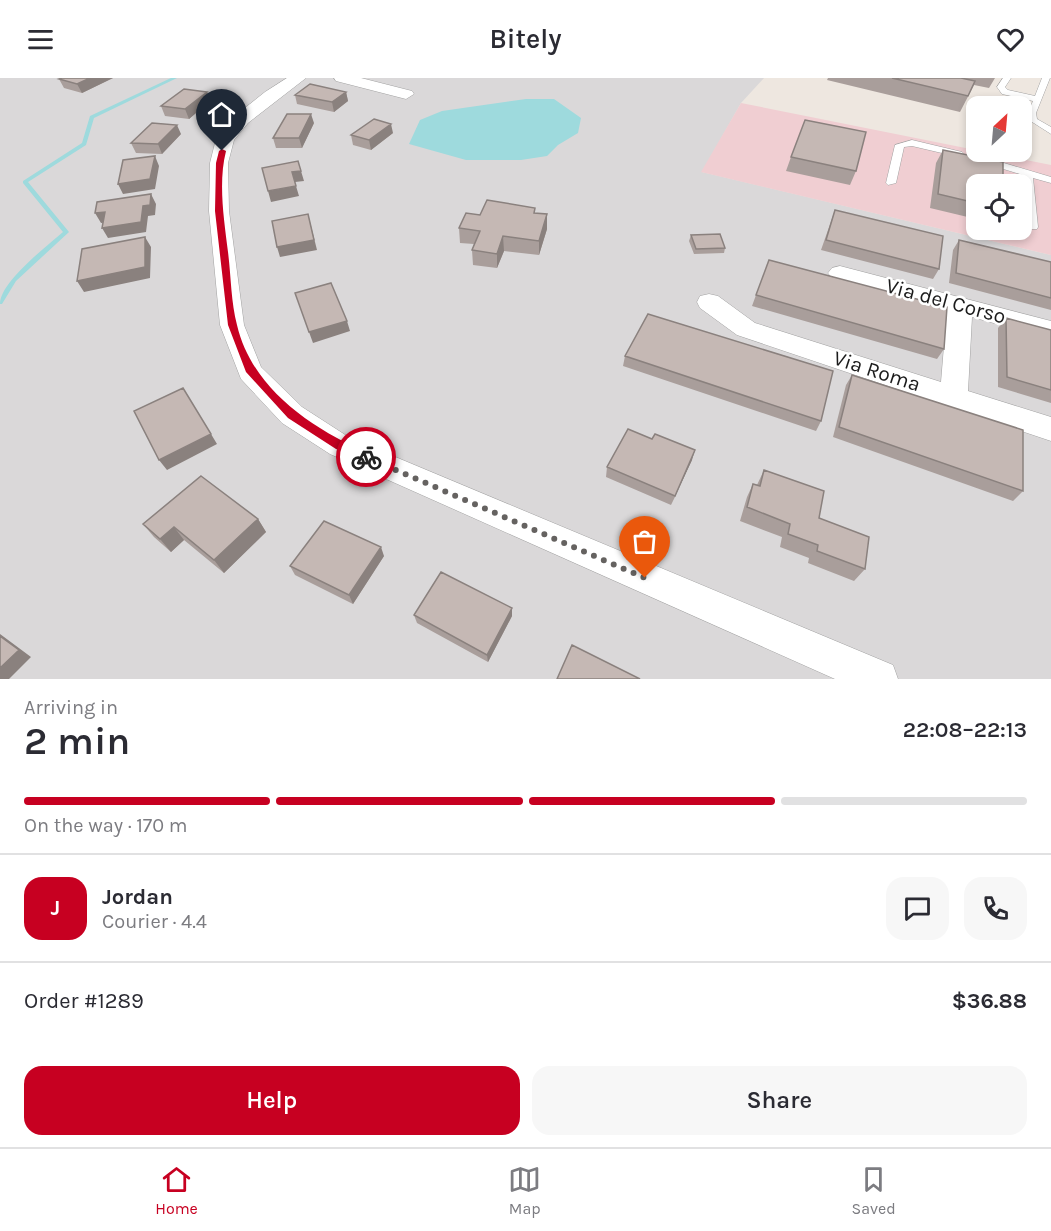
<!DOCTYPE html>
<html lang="en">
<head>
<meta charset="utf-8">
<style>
  body { margin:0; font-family:Karla,sans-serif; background:#f7f7f7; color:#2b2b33; height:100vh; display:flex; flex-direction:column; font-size:22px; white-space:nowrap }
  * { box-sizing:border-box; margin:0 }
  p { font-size:20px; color:#7c7c81 }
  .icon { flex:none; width:33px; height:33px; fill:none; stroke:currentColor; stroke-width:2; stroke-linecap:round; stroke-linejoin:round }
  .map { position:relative; height:601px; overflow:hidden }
  .drawer { display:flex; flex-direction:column; background:#fff; flex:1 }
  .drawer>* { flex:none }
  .needle { width:39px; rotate:26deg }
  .tools { position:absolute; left:966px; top:18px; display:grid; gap:12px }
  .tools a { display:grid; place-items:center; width:66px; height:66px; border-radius:12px; background:#fff; box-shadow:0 3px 9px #0003; font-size:30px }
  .pin { position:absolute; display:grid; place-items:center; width:51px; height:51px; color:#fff; margin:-62px -26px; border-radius:50% 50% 50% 0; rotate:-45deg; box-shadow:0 0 6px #0007 }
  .pin .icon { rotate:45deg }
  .courier { position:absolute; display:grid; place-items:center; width:60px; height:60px; margin:-30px; border:4px solid #c70021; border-radius:50%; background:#fff; color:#222; box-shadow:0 2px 8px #0007 }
  .overview em { font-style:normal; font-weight:600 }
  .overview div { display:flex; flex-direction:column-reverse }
  .overview { display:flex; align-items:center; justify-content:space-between; height:102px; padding:0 24px }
  h1 { font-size:39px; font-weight:600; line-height:45px }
  .bar { display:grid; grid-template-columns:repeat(4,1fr); gap:9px 6px; align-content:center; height:72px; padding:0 24px }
  .bar i { height:8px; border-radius:4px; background:#e1e1e2 }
  .bar .active { background:#c70021 }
  .bar p { grid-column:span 4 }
  .line { display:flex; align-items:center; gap:15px; padding:0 24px; border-top:2px solid #e1e1e2 }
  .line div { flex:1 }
  .round { display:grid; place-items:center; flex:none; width:63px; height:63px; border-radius:18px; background:#f7f7f7 }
  .action { display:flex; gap:12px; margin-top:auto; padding:12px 24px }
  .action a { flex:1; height:69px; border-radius:18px; background:#c70021; color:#fff; font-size:24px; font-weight:600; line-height:69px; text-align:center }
  .action a+a { background:#f7f7f7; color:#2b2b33 }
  header { display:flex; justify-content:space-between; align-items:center; height:78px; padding:0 24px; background:#fff; font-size:27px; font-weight:600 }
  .tab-bar { display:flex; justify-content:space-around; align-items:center; height:84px; border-top:2px solid #e1e1e2; background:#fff; font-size:16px; color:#7c7c81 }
  .tab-bar a { display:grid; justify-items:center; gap:3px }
  .tab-bar .active { color:#c70021 }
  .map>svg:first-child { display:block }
  .residential { fill:#dad8d9 }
  .commercial { fill:#f0ced2; fill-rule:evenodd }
  .water { fill:#9edadd }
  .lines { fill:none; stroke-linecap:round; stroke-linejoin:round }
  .stream { fill:#9edadd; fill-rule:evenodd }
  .service-casing { stroke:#a2a2a2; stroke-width:1 }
  .minor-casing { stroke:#a2a2a2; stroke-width:1 }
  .service { fill:#fff; fill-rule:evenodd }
  .minor { fill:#fff; fill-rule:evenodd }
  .wall { fill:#a99e9b }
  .shaded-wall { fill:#8a817e }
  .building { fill:#c5b8b4; stroke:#8a817e; stroke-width:1.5 }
  .route { fill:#c70021 }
  .done { stroke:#656260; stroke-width:6; stroke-dasharray:0 10.8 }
  .labels { text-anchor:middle; stroke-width:5; stroke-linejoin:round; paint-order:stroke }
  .street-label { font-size:21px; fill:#1b1b1b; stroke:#fff }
</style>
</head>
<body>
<header><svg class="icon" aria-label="menu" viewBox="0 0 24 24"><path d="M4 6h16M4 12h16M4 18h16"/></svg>Bitely<svg class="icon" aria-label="heart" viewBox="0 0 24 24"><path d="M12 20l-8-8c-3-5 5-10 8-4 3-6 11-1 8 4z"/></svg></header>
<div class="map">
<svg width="1051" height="601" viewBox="0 0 1051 601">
  <rect width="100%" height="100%" fill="#eee7e0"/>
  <path class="residential" d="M0 0H764L741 25 702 94 1051 177V601H0Z"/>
  <path class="commercial" d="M741 25 1051 87V177L701 94ZM976 106H1022V152H976Z"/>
  <path class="water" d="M526 21H554L581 40 578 55 558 67 547 78 521 82H466L409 66 420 42 442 33Z"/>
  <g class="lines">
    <path class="stream" d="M171 0H177L94 40 86 67 28 104 69 154 16 203 2 226H0C0 204 46 169 63 154L23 105V103L82 65 90 38Z"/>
    <g class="service-casing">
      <path id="service" d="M1003 0H1011L1005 9 1008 12 1035 18 1042 0H1050L1036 35 1037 41 1051 49V56L1029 42 1028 35 1033 23 1002 16 997 9Z
        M912 62 962 74 964 76 959 79 912 68 904 69 896 105 888 107 886 105 895 67Z
        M987 80 1051 99V105L1033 100 1038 149 1037 151H1029L1028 149 1023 97 984 85V81Z"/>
    </g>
    <g class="minor-casing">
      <path id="minor" d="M287 0H306L248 45 234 62 228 85 229 133 244 247 261 289 302 329 350 360 893 587 898 601H835L330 376 282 345 241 301 220 247 209 133 210 85 216 61 236 37 265 14Z
        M334 0H361L412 13 414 16 406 21 336 3Z
        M840 188 1051 243V261L972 239 968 313 1051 339V363L737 257 700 230 697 224 700 218 709 216 718 218 755 245 941 304 947 232 832 200 828 195 832 190Z"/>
    </g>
    <use href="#service" class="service"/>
    <use href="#minor" class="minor"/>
  </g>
  <path class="wall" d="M62 0H113L82 15 64 10 59 1Z
    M828 0H995L989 10 974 7 960 34 827 2Z
    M346 14 348 23 334 34 297 26 295 17Z
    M210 23 189 41 165 38 161 28Z
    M314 45 302 70H276L273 60Z
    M393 55 371 72 353 67 351 57Z
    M181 56 162 76 136 75 131 65Z
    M943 72 976 106V141L930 130 936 85Z
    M791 79 856 93 850 107 786 93Z
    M835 132 939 191 933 201 821 172Z
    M535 135 547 136V151L539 177 504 173 497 190 473 187 472 172 474 166 460 165 459 150 480 137Z
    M691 157 725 170 724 175 694 176 689 163Z
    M959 162 1051 184V232L949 205 953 172Z
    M756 217 944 271 937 281 752 228Z
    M1006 240 1051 252V325L998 309V250Z
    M625 278 821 343 816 353 623 288Z
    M852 297 1023 413 1013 423 833 359 846 307Z
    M692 382 671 427 606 399 607 389Z
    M764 392 819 440 865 491 854 503 808 485 809 480 780 469 782 459 740 443 747 419 753 406 757 407Z
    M258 441 266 454 224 495 184 462 171 474 154 459 143 446Z
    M384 478 353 526 295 497 290 488Z
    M512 530V538L488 584 417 545 414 537Z"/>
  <path class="shaded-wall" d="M90 0H113L82 15 77 6Z
    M207 14 210 23 189 41 185 31Z
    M346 14 348 23 334 34 332 24Z
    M311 36 314 45 302 70 299 60Z
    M391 46 393 55 371 72 369 62Z
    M177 47 181 56 162 76 158 66Z
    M155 78 159 88 155 111 123 116 118 106Z
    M301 93 304 103 295 104 292 94Z
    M296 108 299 118 271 124 268 113Z
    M151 116 156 126 155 137 148 138 146 154 108 160 102 150 143 128Z
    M105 134 111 144 101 145 95 135Z
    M308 136 317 172 280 179 277 169Z
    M547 136V151L539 177V163Z
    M503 158 504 173 497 190V176Z
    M145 159 151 169 150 200 84 214 77 203Z
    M347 243 350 253 313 265 309 254Z
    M211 356 217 366 167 392 159 382Z
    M695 372 692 382 671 427 675 418Z
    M258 441 266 454 224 495 214 482Z
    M174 449 184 462 171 474 160 461Z
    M381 469 384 478 353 526 349 517Z
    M512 530V538L488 584 487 577Z
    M0 556 31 579 9 601H0Z"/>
  <path class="building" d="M62 0H90L77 6 59 1Z
    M892 0H961L975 3 968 18Z
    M310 6 346 14 332 24 295 17Z
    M184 11 207 14 185 31 161 28Z
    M287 36H311L299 60H273Z
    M374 41 391 46 369 62 351 57Z
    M805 42 866 54 856 93 791 79Z
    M152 45 177 47 158 66 131 65Z
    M943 72 1003 84V106H976V125L938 116Z
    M155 78 150 101 118 106 123 82Z
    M298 83 301 93 292 94 296 108 268 113 262 90Z
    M151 116 150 127 143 128 141 144 102 150 105 134 95 135 97 124Z
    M487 122 535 130 534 135 547 136 539 163 503 158 497 176 472 172 480 153 459 150 466 135 480 137Z
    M835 132 943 158 939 191 826 162Z
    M308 136 314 162 277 169 272 143Z
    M720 156 725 170 696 171 691 157Z
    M145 159V189L77 203 82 171Z
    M959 162 1051 184V220L956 195Z
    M769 182 947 229 944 271 756 217Z
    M331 205 347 243 309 254 295 215Z
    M648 236 833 293 821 343 625 278Z
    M1006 240 1051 252V312L1007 299Z
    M852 297 1023 352V413L839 349Z
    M183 310 211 356 159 382 134 333Z
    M628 351 652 361 655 356 695 372 675 418 607 389Z
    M764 392 824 413 819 440 869 459 865 491 817 473 818 467 788 456 790 446 747 429 753 406 760 408Z
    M201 398 258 441 214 482 174 449 160 461 143 446Z
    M324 443 381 469 349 517 290 488Z
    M441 494 512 530 487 577 414 537Z
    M0 558 19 572 0 590Z
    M572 567 640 601H557Z"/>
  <path class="route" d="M222 71 226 73C218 105 224 141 228 174 231 198 231 224 237 247 252 311 312 351 370 376V382L366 384 336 371 288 340 246 294 228 247 215 133 216 85 219 73Z"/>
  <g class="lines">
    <path class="done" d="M366 379 645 500"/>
  </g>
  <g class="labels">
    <g class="street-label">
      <text transform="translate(946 223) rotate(15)" y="7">Via del Corso</text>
      <text transform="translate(877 293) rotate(18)" y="7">Via Roma</text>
    </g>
  </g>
</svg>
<div class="tools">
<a><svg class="needle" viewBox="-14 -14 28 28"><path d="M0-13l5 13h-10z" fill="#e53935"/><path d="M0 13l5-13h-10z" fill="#7c7c81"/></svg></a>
<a><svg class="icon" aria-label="locate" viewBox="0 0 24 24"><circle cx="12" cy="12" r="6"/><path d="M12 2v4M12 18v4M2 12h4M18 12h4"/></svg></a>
</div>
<div class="pin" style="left:645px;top:500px;background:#ea580c"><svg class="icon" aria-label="bag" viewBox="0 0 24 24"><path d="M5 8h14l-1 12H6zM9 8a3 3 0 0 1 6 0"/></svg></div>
<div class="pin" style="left:222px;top:73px;background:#1f2937"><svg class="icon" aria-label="home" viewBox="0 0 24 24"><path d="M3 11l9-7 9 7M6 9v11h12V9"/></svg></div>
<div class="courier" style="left:366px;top:379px"><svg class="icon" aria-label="bike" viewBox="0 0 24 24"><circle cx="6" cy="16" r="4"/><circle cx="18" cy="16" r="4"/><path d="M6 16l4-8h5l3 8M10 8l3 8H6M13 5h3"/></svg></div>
</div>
<section class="drawer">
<div class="overview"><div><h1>2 min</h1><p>Arriving in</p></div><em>22:08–22:13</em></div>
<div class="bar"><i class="active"></i><i class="active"></i><i class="active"></i><i></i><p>On the way · 170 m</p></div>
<div class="line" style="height:108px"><b class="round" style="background:#c70021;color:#fff">J</b><div><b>Jordan</b><p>Courier · 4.4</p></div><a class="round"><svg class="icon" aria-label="chat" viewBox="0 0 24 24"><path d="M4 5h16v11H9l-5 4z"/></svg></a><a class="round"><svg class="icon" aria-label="phone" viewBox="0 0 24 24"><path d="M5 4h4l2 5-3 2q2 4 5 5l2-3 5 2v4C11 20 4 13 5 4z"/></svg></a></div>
<div class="line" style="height:78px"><div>Order #1289</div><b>$36.88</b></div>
<div class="action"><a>Help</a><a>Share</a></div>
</section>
<nav class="tab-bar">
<a class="active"><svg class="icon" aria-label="home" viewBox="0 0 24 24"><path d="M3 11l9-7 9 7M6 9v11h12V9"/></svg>Home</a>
<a><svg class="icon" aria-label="map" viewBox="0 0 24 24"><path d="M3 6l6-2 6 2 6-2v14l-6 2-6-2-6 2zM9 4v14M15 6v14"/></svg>Map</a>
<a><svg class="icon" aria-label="saved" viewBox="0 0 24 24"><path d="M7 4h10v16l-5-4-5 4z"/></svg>Saved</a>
</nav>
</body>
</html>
